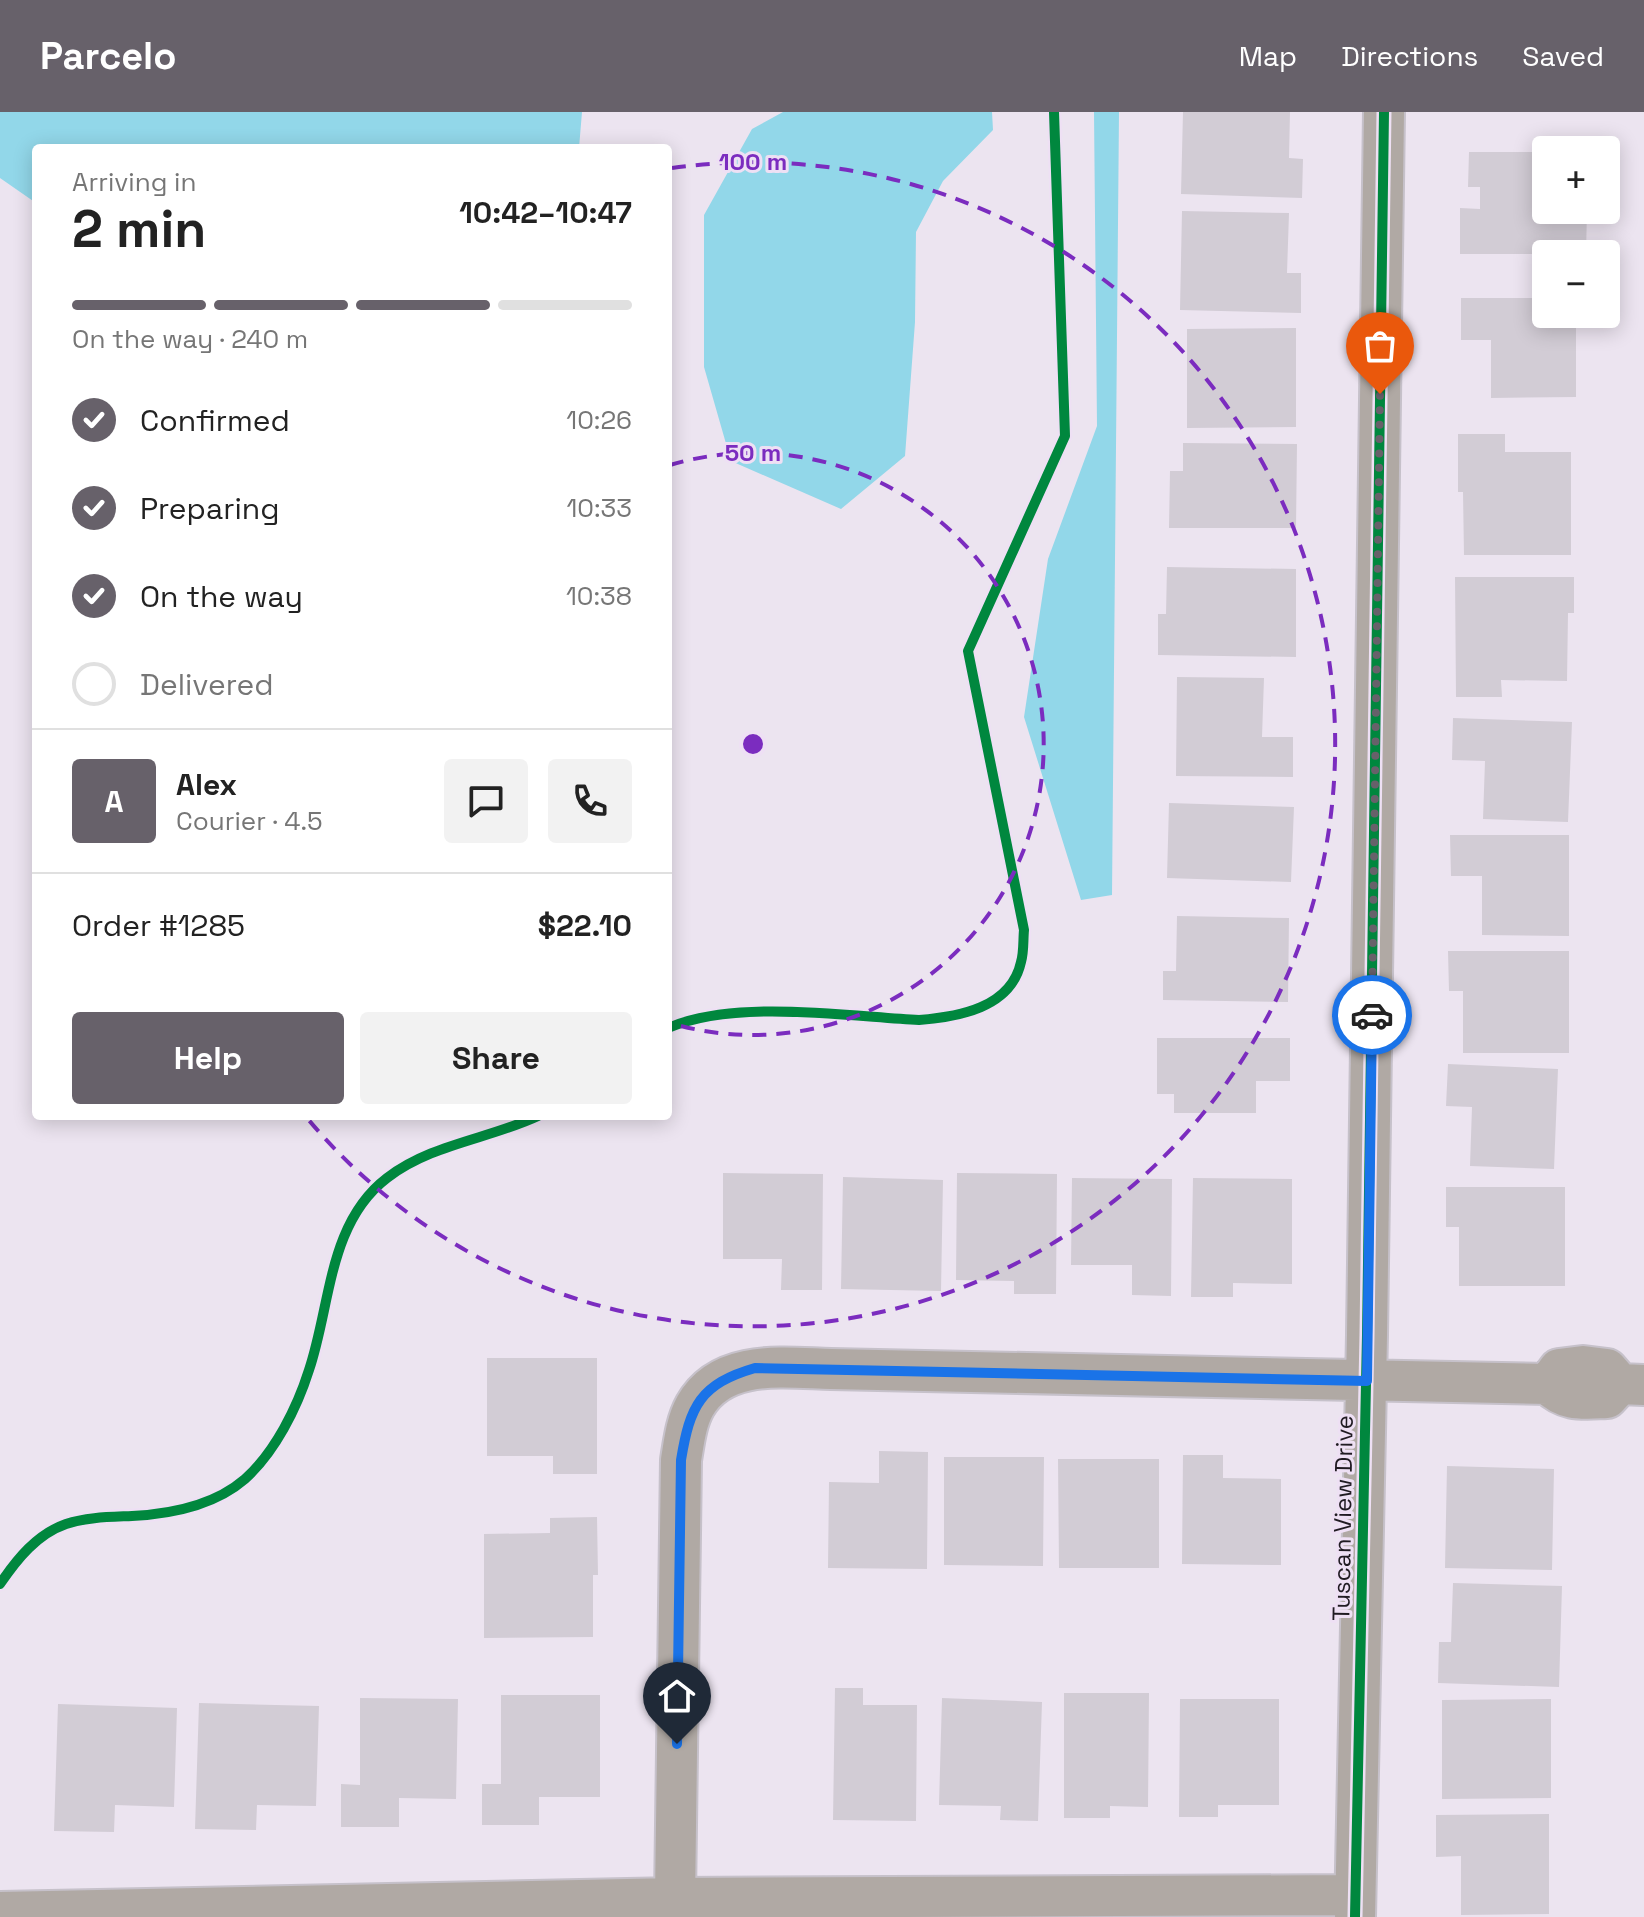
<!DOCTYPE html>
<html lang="en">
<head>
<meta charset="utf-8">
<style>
  body { margin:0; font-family:"Space Grotesk",sans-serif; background:#f2f2f2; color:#222; height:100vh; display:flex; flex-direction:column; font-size:30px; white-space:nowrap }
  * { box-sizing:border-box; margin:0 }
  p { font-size:26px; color:#767676 }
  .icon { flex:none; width:44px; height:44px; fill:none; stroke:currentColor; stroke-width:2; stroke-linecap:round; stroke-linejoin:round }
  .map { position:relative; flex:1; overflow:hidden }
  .sheet { position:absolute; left:32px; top:32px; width:640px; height:976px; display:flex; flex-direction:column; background:#fff; border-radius:8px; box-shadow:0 4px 20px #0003 }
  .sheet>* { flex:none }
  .tools { position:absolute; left:1532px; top:24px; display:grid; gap:16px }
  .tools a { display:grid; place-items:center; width:88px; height:88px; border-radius:8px; background:#fff; box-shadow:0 4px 20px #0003; font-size:40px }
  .pin { position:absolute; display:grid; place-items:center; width:68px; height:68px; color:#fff; margin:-82px -34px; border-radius:50% 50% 50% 0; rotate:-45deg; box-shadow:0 0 8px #0007 }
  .pin .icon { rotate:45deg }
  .courier { position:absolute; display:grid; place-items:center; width:80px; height:80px; margin:-40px; border:6px solid #1a73e8; border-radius:50%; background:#fff; color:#222; box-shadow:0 2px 10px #0007 }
  .overview em { font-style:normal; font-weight:800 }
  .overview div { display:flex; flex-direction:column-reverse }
  .overview { display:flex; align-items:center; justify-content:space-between; height:136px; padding:0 40px }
  h1 { font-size:52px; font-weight:800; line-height:60px }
  .bar { display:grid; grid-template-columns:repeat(4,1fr); gap:12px 8px; align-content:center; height:96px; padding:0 40px }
  .bar i { height:10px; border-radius:6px; background:#e0e0e0 }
  .bar .current { background:#67616a }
  .bar p { grid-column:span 4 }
  .line { display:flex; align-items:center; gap:20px; padding:0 40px; border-top:2px solid #e0e0e0 }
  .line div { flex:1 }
  .round { display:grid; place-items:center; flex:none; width:84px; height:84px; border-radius:8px; background:#f2f2f2 }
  ol { padding:0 40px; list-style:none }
  li { display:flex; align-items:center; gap:24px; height:88px }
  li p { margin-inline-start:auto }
  li .icon { padding:8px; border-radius:50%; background:#67616a; color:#fff; stroke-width:4 }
  li:last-child { color:#767676 }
  li i { width:44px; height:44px; border:4px solid #e0e0e0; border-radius:50% }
  .button { display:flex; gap:16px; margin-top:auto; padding:16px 40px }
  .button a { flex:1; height:92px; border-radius:8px; background:#67616a; color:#fff; font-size:32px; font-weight:800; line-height:92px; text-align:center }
  .button a+a { background:#f2f2f2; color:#222 }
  header { display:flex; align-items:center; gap:48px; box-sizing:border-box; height:112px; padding:0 40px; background:#67616a; color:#fff }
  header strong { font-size:38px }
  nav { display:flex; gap:44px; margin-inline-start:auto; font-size:28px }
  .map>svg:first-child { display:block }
  .water { fill:#92d7e9 }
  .building { fill:#d2ccd5 }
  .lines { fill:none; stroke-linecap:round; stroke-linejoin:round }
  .minor-casing { stroke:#c6c1ca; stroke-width:44 }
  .minor { stroke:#b0a9a4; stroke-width:40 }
  .cycleway-casing { stroke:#eee0f4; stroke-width:15 }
  .cycleway { stroke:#00873e; stroke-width:10 }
  .done { stroke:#67616a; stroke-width:8; stroke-dasharray:0 14.4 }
  .route { stroke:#1a73e8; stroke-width:10 }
  .ring { fill:none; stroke:#7b2cbf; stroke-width:4; stroke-dasharray:14 10 }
  .labels { text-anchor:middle; stroke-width:6; stroke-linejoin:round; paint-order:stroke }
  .street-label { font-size:24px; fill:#201b22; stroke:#eee0f4 }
  .centre { fill:#7b2cbf; stroke:#eee0f4; stroke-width:4 }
  .ring-label { font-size:24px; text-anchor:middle; font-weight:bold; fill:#7b2cbf; stroke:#eee0f4; stroke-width:6; stroke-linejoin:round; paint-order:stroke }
</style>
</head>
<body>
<header>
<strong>Parcelo</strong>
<nav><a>Map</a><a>Directions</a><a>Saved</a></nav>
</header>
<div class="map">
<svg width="1644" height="1805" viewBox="0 0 1644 1805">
  <rect width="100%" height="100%" fill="#ece4f0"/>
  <path class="water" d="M0 0H582L579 36H36V91L0 66Z
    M783 0H992L993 18 943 69 916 120 915 210 905 344 841 397 731 349 704 255V103L752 17Z
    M1094 0H1119L1112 783 1081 788 1024 605 1048 447 1097 314Z"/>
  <path class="building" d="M1183 0H1290L1289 46 1303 47 1302 86 1181 82Z
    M1469 40H1546V98H1587L1586 142H1460V96L1480 97V75H1468Z
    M1182 99 1289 101 1287 161H1301V201L1180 198Z
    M1461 186H1546V202H1576V285L1491 286V228H1461Z
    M1296 216V315L1187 316V217Z
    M1458 322H1505V340H1571V443H1464L1463 380H1458Z
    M1183 331 1297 332 1296 416H1169L1170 359H1183Z
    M1167 455 1296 457V545L1158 543V502H1166Z
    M1455 465H1574V501H1568L1567 569 1501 568 1502 585H1456Z
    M1177 565 1264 566 1262 625H1293V665L1176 664Z
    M1453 606 1572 610 1568 710 1483 707 1485 649 1452 648Z
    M1169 691 1294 695 1291 770 1167 766Z
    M1450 723H1569V824L1482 823V764H1451Z
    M1177 804 1289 806 1288 890 1163 888V859H1176Z
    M1448 839H1569V941H1463V879H1449Z
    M1157 926H1290V969H1256V1001H1174V982H1157Z
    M1448 952 1558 957 1554 1057 1470 1054 1472 995 1446 994Z
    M723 1061 823 1062 822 1178H781L782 1147H723Z
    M957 1061 1057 1062 1056 1182H1014V1169L956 1168Z
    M843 1065 943 1068 941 1179 841 1177Z
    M1072 1066 1172 1067 1171 1184 1132 1183V1153H1071Z
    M1193 1066 1292 1067V1172L1233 1171V1185H1191Z
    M1446 1075H1565V1174H1459V1115H1446Z
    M487 1246H597V1362H553V1344H487Z
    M879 1339 928 1340 927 1457 828 1456 829 1370 879 1371Z
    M1183 1343H1223V1366L1281 1367V1453L1182 1452Z
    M944 1345H1044L1043 1454 944 1453Z
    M1058 1347H1159V1456H1059Z
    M1447 1354 1554 1357 1552 1458 1445 1456Z
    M597 1405 598 1463H593V1525L484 1526V1422L550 1421V1406Z
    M1453 1471 1562 1474 1559 1575 1438 1571 1439 1530H1451Z
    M835 1576H863V1593H917L916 1709 833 1708Z
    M1064 1581H1149L1148 1695 1110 1694V1706H1064Z
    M501 1583H600V1685H539V1713H482V1672H501Z
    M360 1586 458 1587 456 1687 399 1686V1715H341V1672L360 1673Z
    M942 1586 1042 1590 1038 1709 1000 1708 1001 1694 939 1693Z
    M1180 1587H1279V1693H1218V1705H1179Z
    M1551 1587V1686L1442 1687V1588Z
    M199 1591 319 1594 316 1694 257 1693 256 1718 195 1717Z
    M58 1592 177 1596 174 1695 115 1693 114 1720 54 1719Z
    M1549 1702V1802L1461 1803V1744L1436 1745V1703Z"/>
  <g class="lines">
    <g class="minor-casing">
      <path id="minor" d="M1548 1272 1559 1257 1583 1254 1607 1257 1620 1272
        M675 1786 681 1348C684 1330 686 1310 695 1294 722 1246 786 1256 831 1257L1548 1272C1566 1290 1582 1287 1607 1286L1620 1272 1644 1273
        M0 1800 675 1786 1355 1783
        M1355 1805 1367 1223 1384 0"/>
    </g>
    <use href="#minor" class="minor"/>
    <g class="cycleway-casing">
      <path id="cycleway" d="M668 916C735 887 845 904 919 908 958 905 1011 896 1021 850 1024 840 1023 828 1024 818L968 539 1065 324 1054 0
        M0 1472C17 1447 37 1422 66 1412 87 1405 110 1405 132 1404 172 1402 215 1393 245 1367 275 1340 297 1296 309 1258 331 1193 328 1111 387 1066 431 1032 489 1027 538 1004
        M1355 1805 1367 1223 1384 0"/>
    </g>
    <use href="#cycleway" class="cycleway"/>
  </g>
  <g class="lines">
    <path class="done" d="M1372 903 1380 282"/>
    <path class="route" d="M677 1632 681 1348C690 1294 700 1272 755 1256L1367 1269 1372 903"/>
  </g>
  <g class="ring">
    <path d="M670 353A291 291 0 1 1 670 911"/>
    <path d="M672 56A582 582 0 1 1 307 1006"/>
  </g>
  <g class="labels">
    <g class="street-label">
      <text transform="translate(1343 1406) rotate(-89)" y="8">Tuscan View Drive</text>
    </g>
  </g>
  <circle cx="753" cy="632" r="12" class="centre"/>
  <g class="ring-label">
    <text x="753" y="58">100 m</text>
    <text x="753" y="349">50 m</text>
  </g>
</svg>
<div class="tools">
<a>+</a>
<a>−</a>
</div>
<div class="pin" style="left:1380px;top:282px;background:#ea580c"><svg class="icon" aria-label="bag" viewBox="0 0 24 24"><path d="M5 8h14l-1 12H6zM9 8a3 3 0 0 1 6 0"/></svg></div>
<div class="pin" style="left:677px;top:1632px;background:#1f2937"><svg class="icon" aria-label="home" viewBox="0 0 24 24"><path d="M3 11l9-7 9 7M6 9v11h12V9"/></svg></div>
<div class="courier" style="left:1372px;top:903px"><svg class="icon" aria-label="car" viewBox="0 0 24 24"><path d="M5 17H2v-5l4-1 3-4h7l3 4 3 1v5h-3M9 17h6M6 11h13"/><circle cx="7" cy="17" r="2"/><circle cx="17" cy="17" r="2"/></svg></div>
<section class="sheet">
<div class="overview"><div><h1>2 min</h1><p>Arriving in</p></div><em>10:42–10:47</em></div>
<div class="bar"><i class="current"></i><i class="current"></i><i class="current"></i><i></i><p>On the way · 240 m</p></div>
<ol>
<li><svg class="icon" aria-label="check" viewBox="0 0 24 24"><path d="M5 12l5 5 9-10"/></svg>Confirmed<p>10:26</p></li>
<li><svg class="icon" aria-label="check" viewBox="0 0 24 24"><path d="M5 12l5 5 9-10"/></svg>Preparing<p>10:33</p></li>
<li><svg class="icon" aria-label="check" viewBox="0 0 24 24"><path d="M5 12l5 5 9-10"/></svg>On the way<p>10:38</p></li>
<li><i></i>Delivered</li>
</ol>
<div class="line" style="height:144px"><b class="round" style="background:#67616a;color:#fff">A</b><div><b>Alex</b><p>Courier · 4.5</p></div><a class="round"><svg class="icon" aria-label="chat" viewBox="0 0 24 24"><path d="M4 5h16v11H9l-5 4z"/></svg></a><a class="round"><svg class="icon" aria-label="phone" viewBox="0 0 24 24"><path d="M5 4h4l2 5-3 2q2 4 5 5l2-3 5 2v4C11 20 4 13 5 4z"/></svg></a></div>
<div class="line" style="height:104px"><div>Order #1285</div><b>$22.10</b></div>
<div class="button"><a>Help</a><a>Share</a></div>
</section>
</div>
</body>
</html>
